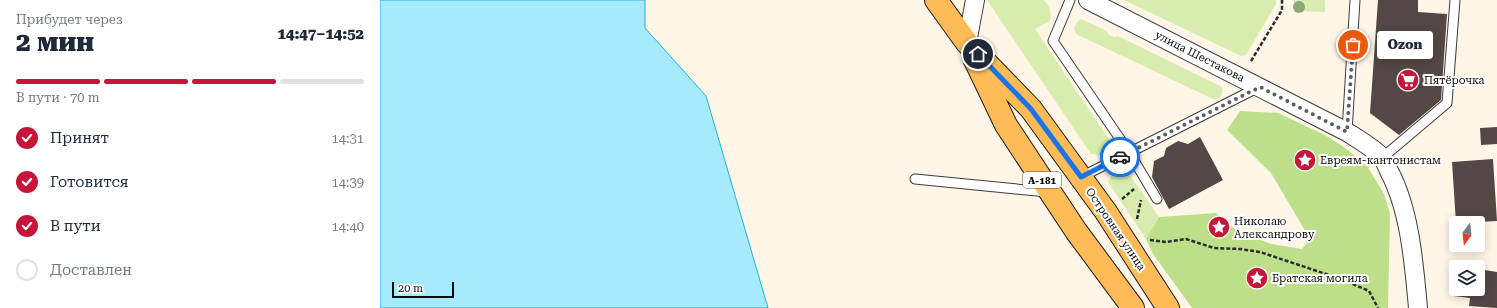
<!DOCTYPE html>
<html lang="ru">
<head>
<meta charset="utf-8">
<style>
  body { margin:0; font-family:"Roboto Serif",serif; background:#f2f2f3; color:#1f2937; height:100vh; display:flex; flex-direction:column; font-size:15px; white-space:nowrap }
  * { box-sizing:border-box; margin:0 }
  p { font-size:13px; color:#747a83 }
  .icon { flex:none; width:22px; height:22px; fill:none; stroke:currentColor; stroke-width:2; stroke-linecap:round; stroke-linejoin:round }
  .map { position:relative; flex:1; overflow:hidden }
  .side { display:flex; flex-direction:column; background:#fff; width:380px }
  .side>* { flex:none }
  .needle { width:26px; rotate:195deg }
  .fabs { position:absolute; left:1069px; top:216px; display:grid; gap:8px }
  .fabs a { display:grid; place-items:center; width:36px; height:36px; border-radius:4px; background:#fff; box-shadow:0 2px 10px #0003; font-size:20px }
  .scale { position:absolute; left:12px; bottom:10px; width:62px; box-sizing:border-box; padding-left:4px; border:2px solid #0a0a0a; border-top:0; font-size:11px; line-height:14px; white-space:nowrap; color:#0a0a0a; -webkit-text-stroke:3px #fff; paint-order:stroke }
  .pin { position:absolute; display:grid; place-items:center; width:34px; height:34px; color:#fff; margin:-17px; border:2px solid #fff; border-radius:50%; box-shadow:0 1px 4px #0007 }
  .courier { position:absolute; display:grid; place-items:center; width:40px; height:40px; margin:-20px; border:3px solid #1a73e8; border-radius:50%; background:#fff; color:#222; box-shadow:0 1px 5px #0007 }
  .bubble { position:absolute; height:28px; border-radius:4px; background:#fff; box-shadow:0 2px 10px #0003; font-size:13px; font-weight:800; line-height:28px; text-align:center }
  .summary em { font-style:normal; font-weight:800 }
  .summary div { display:flex; flex-direction:column-reverse }
  .summary { display:flex; align-items:center; justify-content:space-between; height:68px; padding:0 16px }
  h1 { font-size:26px; font-weight:800; line-height:30px }
  .bar { display:grid; grid-template-columns:repeat(4,1fr); gap:6px 4px; align-content:center; height:48px; padding:0 16px }
  .bar i { height:5px; border-radius:3px; background:#e0e1e3 }
  .bar .current { background:#c6153a }
  .bar p { grid-column:span 4 }
  ol { padding:0 16px; list-style:none }
  li { display:flex; align-items:center; gap:12px; height:44px }
  li p { margin-inline-start:auto }
  li .icon { padding:4px; border-radius:50%; background:#c6153a; color:#fff; stroke-width:4 }
  li:last-child { color:#747a83 }
  li i { width:22px; height:22px; border:2px solid #e0e1e3; border-radius:50% }
  main { display:flex; flex:1; min-height:0 }
  .map>svg:first-child { display:block }
  .green { fill:#d8edad }
  .forest { fill:#bedf8a }
  .water { fill:#a5eafd; stroke:#25b0db }
  .building { fill:#534845 }
  .lines { fill:none; stroke-linecap:round; stroke-linejoin:round }
  .lane-casing { stroke:#3d3d3d; stroke-width:11 }
  .street-casing { stroke:#3d3d3d; stroke-width:20 }
  .primary-casing { stroke:#1b1b1b; stroke-width:24 }
  .path { stroke:#2c2c2c; stroke-width:2.5; stroke-dasharray:4 2; stroke-linecap:butt }
  .lane { stroke:#fff; stroke-width:9 }
  .street { stroke:#fff; stroke-width:18 }
  .primary { stroke:#ffbb57; stroke-width:22 }
  .tree { fill:#8fa774 }
  .done { stroke:#605d57; stroke-width:4; stroke-dasharray:0 7.2 }
  .route { stroke:#1a73e8; stroke-width:5 }
  .labels { text-anchor:middle; stroke-width:4; stroke-linejoin:round; paint-order:stroke }
  .shield { fill:#fff; stroke:#545454; stroke-width:1 }
  .shield-label { font-size:10px; font-weight:bold; fill:#0a0a0a }
  .street-label { font-size:11px; fill:#0a0a0a; stroke:#fff }
  .poi-label { font-size:11px; fill:#0a0a0a; stroke:#fff; text-anchor:start }
</style>
</head>
<body>
<main>
<section class="side">
<div class="summary"><div><h1>2 мин</h1><p>Прибудет через</p></div><em>14:47–14:52</em></div>
<div class="bar"><i class="current"></i><i class="current"></i><i class="current"></i><i></i><p>В пути · 70 m</p></div>
<ol>
<li><svg class="icon" aria-label="check" viewBox="0 0 24 24"><path d="M5 12l5 5 9-10"/></svg>Принят<p>14:31</p></li>
<li><svg class="icon" aria-label="check" viewBox="0 0 24 24"><path d="M5 12l5 5 9-10"/></svg>Готовится<p>14:39</p></li>
<li><svg class="icon" aria-label="check" viewBox="0 0 24 24"><path d="M5 12l5 5 9-10"/></svg>В пути<p>14:40</p></li>
<li><i></i>Доставлен</li>
</ol>
</section>
<div class="map">
<svg width="1117" height="308" viewBox="0 0 1117 308">
  <rect width="100%" height="100%" fill="#fff6e7"/>
  <path class="green" d="M607 0H663C671 5 671 13 670 21L655 29 730 141 728 151 721 155 711 154Z
    M744 0H896V4L866 55 861 56Z
    M914 0H945V12L914 11Z
    M701 19 727 31 729 35 735 37 738 36 842 87C843 94 841 98 835 100L696 34 694 28 697 22Z
    M744 167 779 217 766 239 728 182 734 170Z"/>
  <path class="forest" d="M860 111 898 113 945 135 964 147 987 166 1004 194 1010 214 1008 308H812L773 254 766 239 779 217 836 213 859 233 892 244 922 249 930 239 891 173 847 130Z"/>
  <path class="water" d="M0 0H265V28L326 96 388 308H0Z"/>
  <path class="building" d="M998 0H1038V12L1067 14 1061 100 1019 135 990 113Z
    M1117 127V144L1101 145 1100 128Z
    M820 137 843 180 789 209 772 177 774 161 784 156 786 148 798 141 808 144Z
    M1113 159 1117 221 1076 223 1072 162Z
    M1098 269 1117 272V308L1089 306 1090 298 1074 296 1076 283V289H1098Z"/>
  <g class="lines">
    <g class="lane-casing">
      <path id="lane" d="M690 0 673 41 749 152 777 199
        M967 132 975 0
        M1002 158 1067 103 1075 0
        M701 177 879 87
        M535 179 667 192"/>
    </g>
    <g class="street-casing">
      <path id="street" d="M708 0 967 132C978 139 992 147 1002 157 1005 161 1007 166 1009 171 1030 210 1034 264 1038 308
        M587 43 595 0"/>
    </g>
    <g class="primary-casing">
      <path id="primary" d="M556 0 587 43 651 109 726 212 788 308
        M594 58 626 125 696 231 753 308"/>
    </g>
    <path class="path" d="M871 61 902 10V0
      M742 199 754 189
      M757 219 761 200
      M770 240 786 242 806 239 834 248 860 249 880 252 961 279 989 291 998 308"/>
    <use href="#lane" class="lane"/>
    <use href="#street" class="street"/>
    <use href="#primary" class="primary"/>
  </g>
  <circle class="tree" cx="919" cy="7" r="6"/>
  <g class="lines">
    <path class="done" d="M740 157 880 87 967 132 973 45"/>
    <path class="route" d="M598 54 651 109 701 177 740 157"/>
  </g>
  <defs>
    <g id="supermarket-disc" transform="scale(1.15)"><circle r="9.5" fill="#c6153a" stroke="#fff"/><path d="M-6-5.5h2.5l.6 2H6L4.5 2H-2.5L-4.4-4H-6ZM-1.5 3.2a1.3 1.3 0 1 0 .1 0ZM3 3.2a1.3 1.3 0 1 0 .1 0Z" fill="#fff"/></g>
    <g id="sight-disc" transform="scale(1.15)"><circle r="9.5" fill="#c6153a" stroke="#fff"/><path d="M0-6L1.8-2.2L6-1.7L2.9 1.2L3.7 5.4L0 3.3L-3.7 5.4L-2.9 1.2L-6-1.7L-1.8-2.2Z" fill="#fff"/></g>
  </defs>
  <g fill-rule="evenodd">
    <use href="#supermarket-disc" x="1028" y="80"/>
    <use href="#sight-disc" x="925" y="160"/>
    <use href="#sight-disc" x="839" y="227"/>
    <use href="#sight-disc" x="877" y="278"/>
  </g>
  <g class="labels">
    <rect class="shield" x="643" y="172" width="38" height="16" rx="3"/>
    <g class="shield-label">
      <text x="662" y="184">А-181</text>
    </g>
    <g class="street-label">
      <text transform="translate(820 56) rotate(27)" y="4">улица Шестакова</text>
      <text transform="translate(736 229) rotate(56)" y="4">Островная улица</text>
    </g>
    <g class="poi-label">
      <text x="1044" y="84">Пятёрочка</text>
      <text x="940" y="164">Евреям-кантонистам</text>
      <text x="854" y="225">Николаю<tspan x="854" dy="13">Александрову</tspan></text>
      <text x="892" y="282">Братская могила</text>
    </g>
  </g>
</svg>
<div class="fabs">
<a><svg class="needle" viewBox="-14 -14 28 28"><path d="M0-13l5 13h-10z" fill="#e53935"/><path d="M0 13l5-13h-10z" fill="#747a83"/></svg></a>
<a><svg class="icon" aria-label="layers" viewBox="0 0 24 24"><path d="M12 4l9 5-9 5-9-5zM3 14l9 5 9-5"/></svg></a>
</div>
<div class="scale">20 m</div>
<div class="pin" style="left:973px;top:45px;background:#ea580c"><svg class="icon" aria-label="bag" viewBox="0 0 24 24"><path d="M5 8h14l-1 12H6zM9 8a3 3 0 0 1 6 0"/></svg></div>
<div class="pin" style="left:598px;top:54px;background:#1f2937"><svg class="icon" aria-label="home" viewBox="0 0 24 24"><path d="M3 11l9-7 9 7M6 9v11h12V9"/></svg></div>
<div class="courier" style="left:740px;top:157px"><svg class="icon" aria-label="car" viewBox="0 0 24 24"><path d="M5 17H2v-5l4-1 3-4h7l3 4 3 1v5h-3M9 17h6M6 11h13"/><circle cx="7" cy="17" r="2"/><circle cx="17" cy="17" r="2"/></svg></div>
<div class="bubble" style="left:997px;top:31px;width:56px">Ozon</div>
</div>
</main>
</body>
</html>
